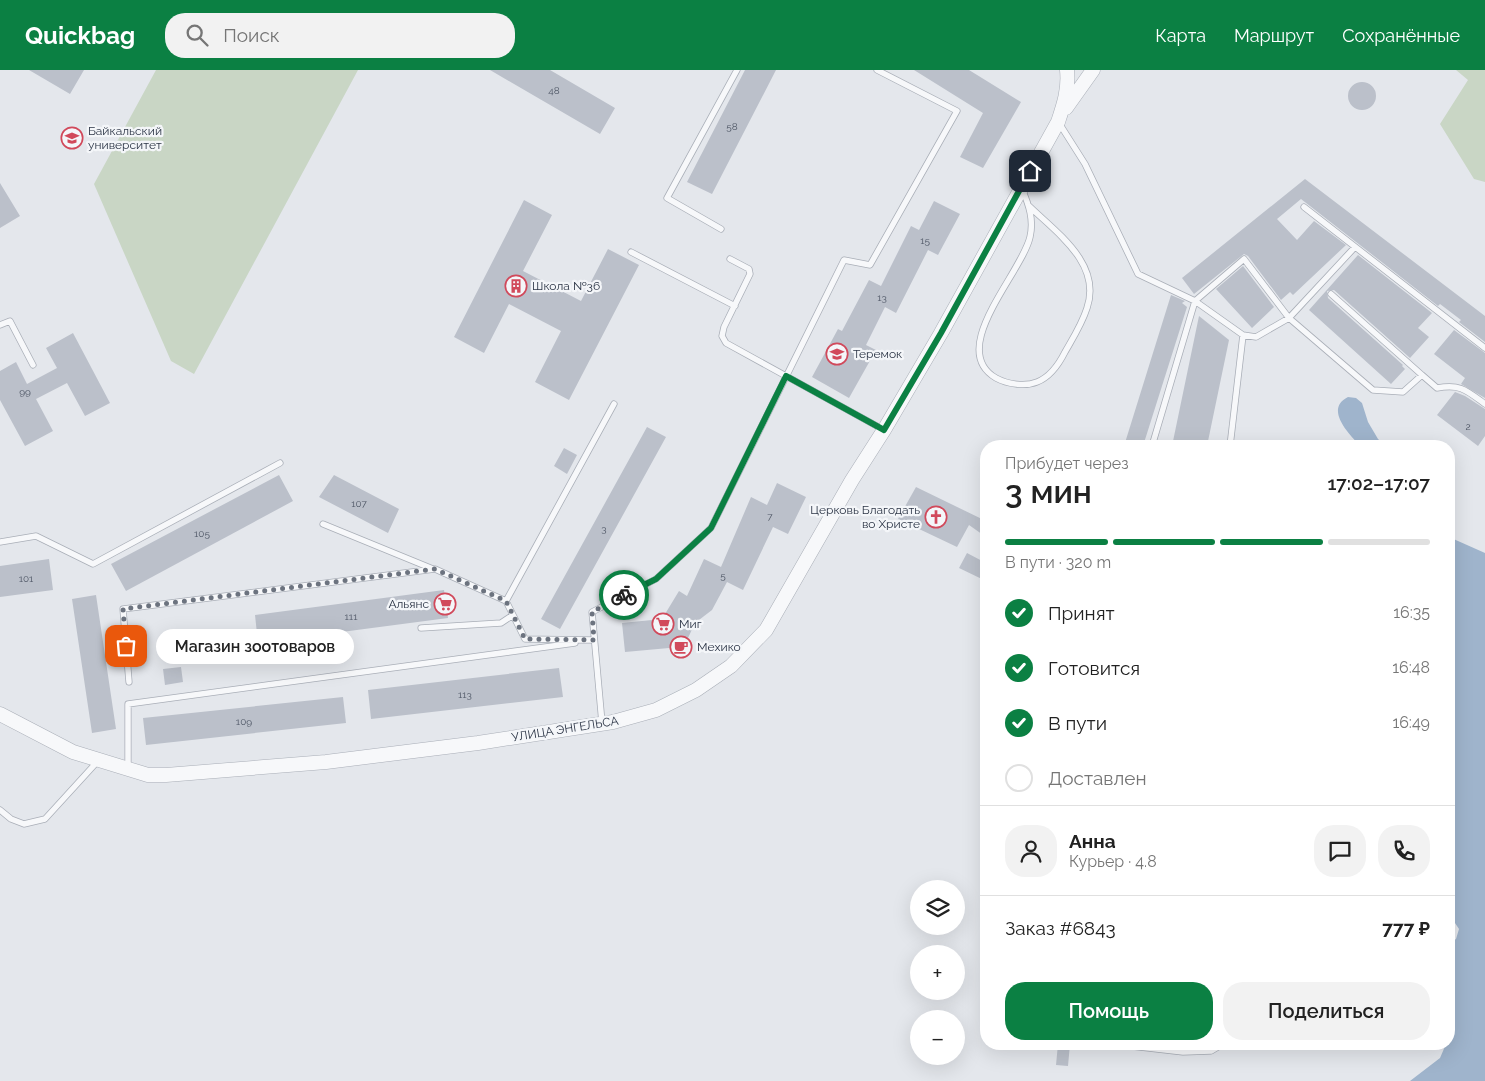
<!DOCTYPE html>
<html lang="ru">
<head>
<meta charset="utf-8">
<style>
  body { margin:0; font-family:Raleway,sans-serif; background:#f2f2f2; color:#222; height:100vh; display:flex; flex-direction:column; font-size:19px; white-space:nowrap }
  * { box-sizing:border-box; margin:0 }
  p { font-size:16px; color:#767676 }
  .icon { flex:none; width:28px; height:28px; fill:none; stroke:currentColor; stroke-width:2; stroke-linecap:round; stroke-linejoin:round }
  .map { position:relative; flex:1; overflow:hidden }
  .sheet { position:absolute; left:980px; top:370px; width:475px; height:610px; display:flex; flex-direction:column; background:#fff; border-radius:20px; box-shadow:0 5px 20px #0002 }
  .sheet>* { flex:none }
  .tools { position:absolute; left:910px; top:810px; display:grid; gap:10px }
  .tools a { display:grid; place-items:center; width:55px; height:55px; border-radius:50%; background:#fff; box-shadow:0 5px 20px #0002; font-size:25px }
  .pin { position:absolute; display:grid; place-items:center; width:42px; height:42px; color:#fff; margin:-21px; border-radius:10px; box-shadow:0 2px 8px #0006 }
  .courier { position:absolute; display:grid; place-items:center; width:50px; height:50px; margin:-25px; border:4px solid #0b8043; border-radius:50%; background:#fff; color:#222; box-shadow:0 1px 6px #0007 }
  .bubble { position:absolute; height:35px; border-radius:18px; background:#fff; box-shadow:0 5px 20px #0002; font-size:16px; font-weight:600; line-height:35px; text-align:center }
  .headline em { font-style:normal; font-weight:600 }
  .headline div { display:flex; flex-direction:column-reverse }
  .headline { display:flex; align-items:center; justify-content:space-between; height:85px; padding:0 25px }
  h1 { font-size:32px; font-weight:600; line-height:38px }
  .bar { display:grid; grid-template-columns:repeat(4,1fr); gap:8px 5px; align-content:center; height:60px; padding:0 25px }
  .bar i { height:6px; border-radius:4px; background:#e0e0e0 }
  .bar .active { background:#0b8043 }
  .bar p { grid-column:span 4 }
  .line { display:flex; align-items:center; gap:12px; padding:0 25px; border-top:1px solid #e0e0e0 }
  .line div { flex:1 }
  .round { display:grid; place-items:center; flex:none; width:52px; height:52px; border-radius:20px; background:#f2f2f2 }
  ol { padding:0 25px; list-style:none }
  li { display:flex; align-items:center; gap:15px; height:55px }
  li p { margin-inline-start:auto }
  li .icon { padding:5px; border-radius:50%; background:#0b8043; color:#fff; stroke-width:4 }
  li:last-child { color:#767676 }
  li i { width:28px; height:28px; border:2px solid #e0e0e0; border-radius:50% }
  .cta { display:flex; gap:10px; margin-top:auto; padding:10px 25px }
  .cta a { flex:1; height:58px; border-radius:20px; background:#0b8043; color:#fff; font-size:20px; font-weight:600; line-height:58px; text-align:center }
  .cta a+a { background:#f2f2f2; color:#222 }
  header { display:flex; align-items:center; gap:30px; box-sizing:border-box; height:70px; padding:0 25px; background:#0b8043; color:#fff }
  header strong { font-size:24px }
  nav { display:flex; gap:28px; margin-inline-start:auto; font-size:18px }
  .search { width:350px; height:45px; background:#f2f2f2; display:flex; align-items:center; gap:12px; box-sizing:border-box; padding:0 18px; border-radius:20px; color:#767676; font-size:19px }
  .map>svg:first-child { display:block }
  .green { fill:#c9d6c5 }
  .water { fill:#9fb4cc }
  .building { fill:#bbc0ca }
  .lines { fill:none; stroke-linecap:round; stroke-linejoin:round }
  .service-casing { stroke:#a9aeb7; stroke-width:7 }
  .tertiary-casing { stroke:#a9aeb7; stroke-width:15 }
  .service { stroke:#f7f8fa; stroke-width:5.5 }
  .tertiary { stroke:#f7f8fa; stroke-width:14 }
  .done { stroke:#6c737f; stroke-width:5; stroke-dasharray:0 9 }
  .route { stroke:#0b8043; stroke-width:6 }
  .labels { text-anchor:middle; stroke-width:4.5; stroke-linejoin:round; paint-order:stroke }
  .number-label { font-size:10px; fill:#4f5766 }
  .poi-label { font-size:12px; fill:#2b3445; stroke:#f4f6f9; text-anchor:start }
  .street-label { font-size:12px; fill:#2b3445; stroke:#f4f6f9 }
</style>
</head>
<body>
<header>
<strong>Quickbag</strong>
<div class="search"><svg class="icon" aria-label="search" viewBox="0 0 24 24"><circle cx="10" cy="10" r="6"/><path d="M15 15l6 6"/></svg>Поиск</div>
<nav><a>Карта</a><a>Маршрут</a><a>Сохранённые</a></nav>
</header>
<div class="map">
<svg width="1485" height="1011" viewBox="0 0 1485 1011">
  <rect width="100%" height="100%" fill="#e4e7ec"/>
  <path class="green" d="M156 0H358L194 304 171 291 94 114Z
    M1456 0H1485V112L1474 109 1440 54 1468 10Z"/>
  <path class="water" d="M1348 327 1356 328 1362 333 1368 352 1378 369 1386 376H1360C1349 364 1324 339 1348 327Z
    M1449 467 1485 483V1011H1410L1440 988 1446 974H1449V874L1456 869 1459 859 1455 853 1449 855Z"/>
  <path class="building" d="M29 0H84L70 24Z
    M490 0H550L615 38 600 64Z
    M745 0H776L712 124 687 112Z
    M914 0H969L1021 32 983 98 960 87 983 43Z
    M1348 26a14 14 0 1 1 28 0a14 14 0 1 1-28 0Z
    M1305 109 1485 246V272L1459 252 1461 250 1440 234 1438 236 1301 129 1277 149 1297 170 1314 151 1346 175 1293 225 1290 222 1281 230 1248 186 1244 184 1194 224 1182 208Z
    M0 113 20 146 0 158Z
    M524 130 552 145 523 201 581 231 608 179 639 195 569 330 535 312 561 261 509 234 484 283 454 267Z
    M934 131 960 144 938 185 928 180 896 243 885 237 866 275 876 280 849 328 812 307 838 259 842 261 869 210 881 216 911 156 919 160Z
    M1358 185 1432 243 1418 258 1429 267 1410 288 1334 220 1327 221 1328 228 1403 295 1402 296 1405 299 1391 314 1309 240Z
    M1243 196 1274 237 1252 258 1216 219Z
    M1171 225 1185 231 1182 233 1187 237 1143 376H1124Z
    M1199 246 1229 270 1207 376H1172Z
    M1454 260 1485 283V328L1461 314 1465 308 1434 284Z
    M73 263 110 333 85 346 67 313 36 329 53 361 25 376 0 330V301L16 292 27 314 57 298 46 278Z
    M1455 322 1465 326 1485 339V366L1478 376 1437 345Z
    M647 357 666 367 560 559 541 549Z
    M564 378 577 385 567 404 554 396Z
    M279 405 293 431 126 521 111 494Z
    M334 405 399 439 388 463 319 427Z
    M777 413 806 427 788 464 773 457 743 520 727 512 712 540 695 553 681 583 669 578 625 582 622 553 662 549 679 521 687 526 704 489 721 497 751 427 767 435Z
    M916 417 986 451V467L969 455 957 477 898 449Z
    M967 483 986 493V511L959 498Z
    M49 489 53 520 0 527V496Z
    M444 520 448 548 258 573 255 545Z
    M96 525 116 659 92 663 72 529Z
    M181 597 183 612 165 615 163 599Z
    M559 598 563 627 371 649 368 620Z
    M343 627 346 653 146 675 143 648Z
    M1058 974H1070L1068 996 1056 995Z"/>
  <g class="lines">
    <g class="service-casing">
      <path id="service" d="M1059 53 1085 94 1138 204 1195 231 1243 265 1230 376
        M1022 119C1029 135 1034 150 1030 167 1022 203 946 279 996 308 1007 314 1025 317 1037 312 1050 307 1059 294 1065 282 1073 268 1082 254 1087 238 1102 194 1057 163 1029 136
        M1304 137 1485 278
        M721 159 667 128 737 0
        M631 182 735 236
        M730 189 749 199 750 204 724 257 722 266 726 273 884 360
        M0 255 10 251 33 295
        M1243 265 1256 267 1289 248 1355 177
        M1422 305 1437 318C1461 314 1466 320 1485 334
        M1152 376 1195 231 1244 189 1289 248 1373 320 1403 322 1422 305 1331 224
        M323 454 433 499
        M0 472 36 466 93 494 280 393
        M506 531 614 334
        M421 558 501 553 513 545
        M129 612 123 539 435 499 506 531 525 569 594 570
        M602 653 592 542 656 509 711 458 844 190 870 195 957 41 877 0
        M128 698V634L575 573
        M0 740 11 749 24 754 45 749 98 691
        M1113 974 1183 982 1211 981 1223 974"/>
    </g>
    <g class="tertiary-casing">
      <path id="tertiary" d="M1066 38 1093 0
        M0 644 73 682 148 705H166L326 692 478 673 613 652 656 640 696 620 731 596 766 560 852 410 884 360 941 263 1058 52C1064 34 1069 19 1067 0"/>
    </g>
    <use href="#service" class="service"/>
    <use href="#tertiary" class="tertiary"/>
  </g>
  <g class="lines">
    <path class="done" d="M126 576 123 539 435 499 506 531 525 569 594 570 592 542 624 525"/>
    <path class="route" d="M624 525 656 509 711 458 786 306 884 360 941 263 1030 101"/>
  </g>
  <defs>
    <g id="university-ring" transform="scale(1.125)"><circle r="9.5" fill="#f4f6f9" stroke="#d1495b" stroke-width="1.5"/><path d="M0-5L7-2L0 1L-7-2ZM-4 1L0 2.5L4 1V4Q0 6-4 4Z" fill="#d1495b"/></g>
    <g id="building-ring" transform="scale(1.125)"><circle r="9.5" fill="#f4f6f9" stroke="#d1495b" stroke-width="1.5"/><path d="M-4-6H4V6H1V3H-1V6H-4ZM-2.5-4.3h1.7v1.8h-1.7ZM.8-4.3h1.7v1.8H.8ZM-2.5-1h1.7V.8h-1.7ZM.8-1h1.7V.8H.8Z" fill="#d1495b"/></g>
    <g id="school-ring" transform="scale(1.125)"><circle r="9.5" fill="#f4f6f9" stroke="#d1495b" stroke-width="1.5"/><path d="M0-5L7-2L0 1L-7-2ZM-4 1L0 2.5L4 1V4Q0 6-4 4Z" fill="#d1495b"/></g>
    <g id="church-ring" transform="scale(1.125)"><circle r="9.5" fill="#f4f6f9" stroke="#d1495b" stroke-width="1.5"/><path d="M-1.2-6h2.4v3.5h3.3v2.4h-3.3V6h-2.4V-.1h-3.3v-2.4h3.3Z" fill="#d1495b"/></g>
    <g id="supermarket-ring" transform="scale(1.125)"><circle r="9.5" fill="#f4f6f9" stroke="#d1495b" stroke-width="1.5"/><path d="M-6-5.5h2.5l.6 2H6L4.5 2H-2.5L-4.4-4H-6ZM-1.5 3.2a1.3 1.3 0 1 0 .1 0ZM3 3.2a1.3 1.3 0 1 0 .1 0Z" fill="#d1495b"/></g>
    <g id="cafe-ring" transform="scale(1.125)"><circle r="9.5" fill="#f4f6f9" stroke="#d1495b" stroke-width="1.5"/><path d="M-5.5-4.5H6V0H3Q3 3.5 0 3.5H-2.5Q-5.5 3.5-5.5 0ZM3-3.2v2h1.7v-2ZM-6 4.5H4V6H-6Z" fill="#d1495b"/></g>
  </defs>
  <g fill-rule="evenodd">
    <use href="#university-ring" x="72" y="68"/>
    <use href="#building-ring" x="516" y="216"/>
    <use href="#school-ring" x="837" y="284"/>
    <use href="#church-ring" x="936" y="447"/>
    <use href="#supermarket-ring" x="445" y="534"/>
    <use href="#supermarket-ring" x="663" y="554"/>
    <use href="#cafe-ring" x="681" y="577"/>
  </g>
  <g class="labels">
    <g class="number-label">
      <text x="554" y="24">48</text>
      <text x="732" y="60">58</text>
      <text x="925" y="174">15</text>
      <text x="882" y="231">13</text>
      <text x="25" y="325">99</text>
      <text x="1468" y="360">2</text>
      <text x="359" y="437">107</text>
      <text x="770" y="450">7</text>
      <text x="604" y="462">3</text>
      <text x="202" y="467">105</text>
      <text x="723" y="509">5</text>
      <text x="26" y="512">101</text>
      <text x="351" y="550">111</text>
      <text x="465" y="628">113</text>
      <text x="244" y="655">109</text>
    </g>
    <g class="poi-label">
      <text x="88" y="65">Байкальский<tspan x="88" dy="14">университет</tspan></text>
      <text x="532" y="220">Школа №36</text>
      <text x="853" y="288">Теремок</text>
      <text x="920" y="444" text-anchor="end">Церковь Благодать<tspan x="920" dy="14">во Христе</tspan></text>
      <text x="429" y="538" text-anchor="end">Альянс</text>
      <text x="679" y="558">Миг</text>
      <text x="697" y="581">Мехико</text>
    </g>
    <g class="street-label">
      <text transform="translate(565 659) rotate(-9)" y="4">УЛИЦА ЭНГЕЛЬСА</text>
    </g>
  </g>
</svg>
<div class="tools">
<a><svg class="icon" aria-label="layers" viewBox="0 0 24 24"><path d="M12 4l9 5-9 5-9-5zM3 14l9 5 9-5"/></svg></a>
<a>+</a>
<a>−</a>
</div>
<div class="pin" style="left:126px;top:576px;background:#ea580c"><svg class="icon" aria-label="bag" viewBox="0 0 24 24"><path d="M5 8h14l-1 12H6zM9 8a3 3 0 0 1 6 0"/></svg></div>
<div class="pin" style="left:1030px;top:101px;background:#1f2937"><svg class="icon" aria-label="home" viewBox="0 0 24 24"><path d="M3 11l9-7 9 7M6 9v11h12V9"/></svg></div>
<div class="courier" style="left:624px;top:525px"><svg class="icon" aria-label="bike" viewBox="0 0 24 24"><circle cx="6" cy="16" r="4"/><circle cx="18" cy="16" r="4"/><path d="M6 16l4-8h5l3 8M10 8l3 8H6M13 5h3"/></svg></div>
<div class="bubble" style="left:156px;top:559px;width:198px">Магазин зоотоваров</div>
<section class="sheet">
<div class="headline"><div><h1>3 мин</h1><p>Прибудет через</p></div><em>17:02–17:07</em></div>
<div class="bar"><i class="active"></i><i class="active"></i><i class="active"></i><i></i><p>В пути · 320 m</p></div>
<ol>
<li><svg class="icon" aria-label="check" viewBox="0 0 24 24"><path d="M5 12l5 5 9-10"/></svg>Принят<p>16:35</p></li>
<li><svg class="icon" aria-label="check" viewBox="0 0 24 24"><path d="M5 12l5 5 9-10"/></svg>Готовится<p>16:48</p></li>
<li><svg class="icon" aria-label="check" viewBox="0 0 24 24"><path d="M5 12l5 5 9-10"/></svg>В пути<p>16:49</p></li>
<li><i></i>Доставлен</li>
</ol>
<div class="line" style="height:90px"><a class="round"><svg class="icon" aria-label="person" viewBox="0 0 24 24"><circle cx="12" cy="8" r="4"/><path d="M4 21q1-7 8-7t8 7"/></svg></a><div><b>Анна</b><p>Курьер · 4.8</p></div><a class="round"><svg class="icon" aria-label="chat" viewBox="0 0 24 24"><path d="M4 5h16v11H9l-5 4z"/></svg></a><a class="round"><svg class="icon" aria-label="phone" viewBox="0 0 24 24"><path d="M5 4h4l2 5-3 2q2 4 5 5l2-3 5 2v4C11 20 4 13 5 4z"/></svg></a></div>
<div class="line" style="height:65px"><div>Заказ #6843</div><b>777 ₽</b></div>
<div class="cta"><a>Помощь</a><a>Поделиться</a></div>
</section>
</div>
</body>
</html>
